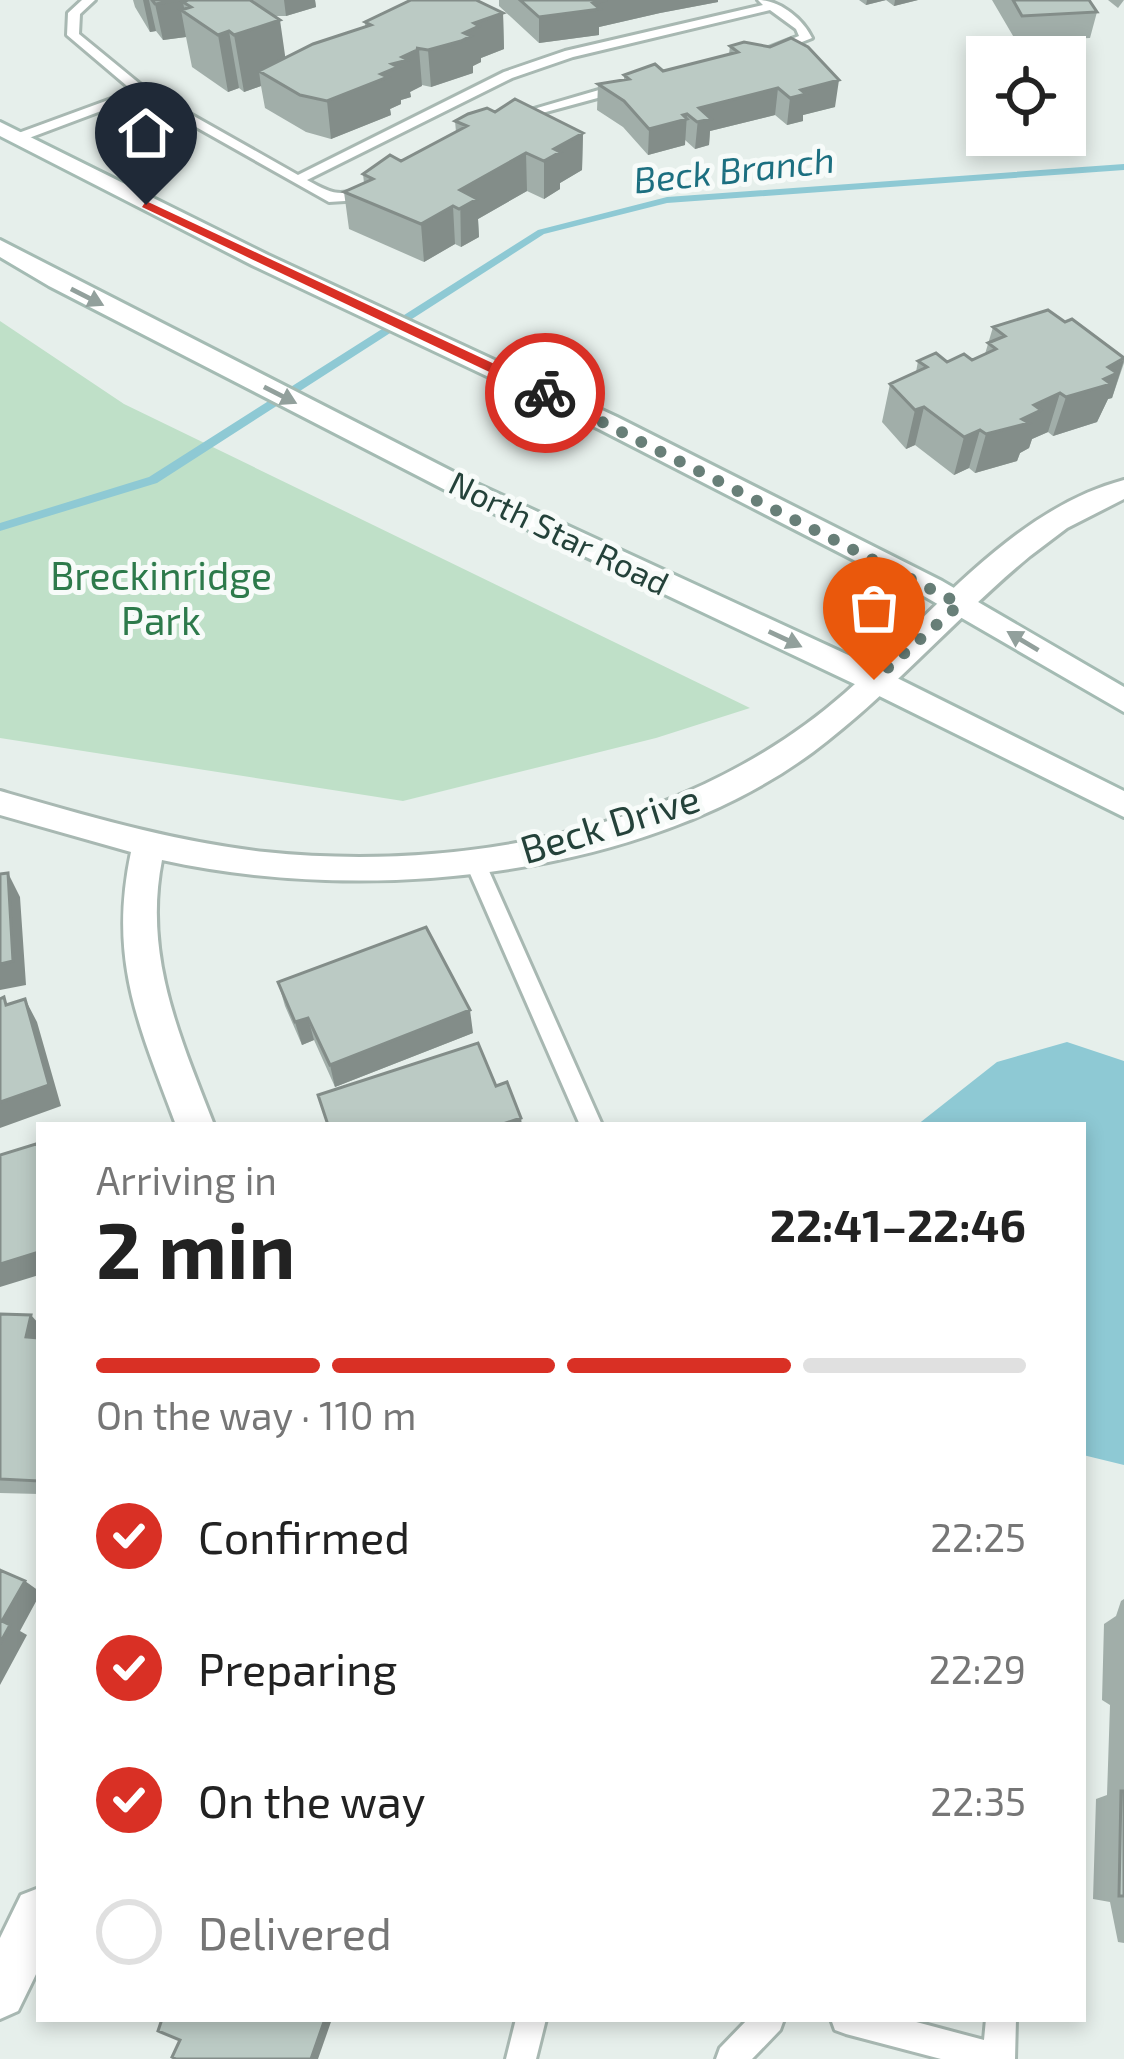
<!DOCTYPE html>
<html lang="en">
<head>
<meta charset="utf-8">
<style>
  body { margin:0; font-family:"Exo 2",sans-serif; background:#f2f2f2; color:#222; height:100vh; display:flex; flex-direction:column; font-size:45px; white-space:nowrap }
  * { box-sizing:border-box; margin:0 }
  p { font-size:39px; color:#767676 }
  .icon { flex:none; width:66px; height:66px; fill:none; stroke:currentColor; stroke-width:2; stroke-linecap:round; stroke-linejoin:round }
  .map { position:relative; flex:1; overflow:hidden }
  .side { position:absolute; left:36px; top:1122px; width:1050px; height:900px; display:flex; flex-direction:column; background:#fff; border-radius:0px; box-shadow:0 6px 18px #0003 }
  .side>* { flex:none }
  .fabs { position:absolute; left:966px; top:36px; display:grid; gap:24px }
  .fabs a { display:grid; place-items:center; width:120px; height:120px; border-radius:0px; background:#fff; box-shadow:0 6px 18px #0003; font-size:60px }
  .pin { position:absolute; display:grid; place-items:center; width:102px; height:102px; color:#fff; margin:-123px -51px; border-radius:50% 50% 50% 0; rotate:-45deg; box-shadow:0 0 12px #0007 }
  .pin .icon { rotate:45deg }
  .courier { position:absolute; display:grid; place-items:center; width:120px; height:120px; margin:-60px; border:9px solid #d93025; border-radius:50%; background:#fff; color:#222; box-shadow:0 3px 15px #0007 }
  .overview em { font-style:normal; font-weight:700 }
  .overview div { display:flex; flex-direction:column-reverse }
  .overview { display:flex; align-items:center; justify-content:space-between; height:204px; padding:0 60px }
  h1 { font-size:78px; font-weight:700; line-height:90px }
  .bar { display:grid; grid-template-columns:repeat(4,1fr); gap:18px 12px; align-content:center; height:144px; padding:0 60px }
  .bar i { height:15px; border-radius:9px; background:#e0e0e0 }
  .bar .current { background:#d93025 }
  .bar p { grid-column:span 4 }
  ol { padding:0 60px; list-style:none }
  li { display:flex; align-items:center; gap:36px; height:132px }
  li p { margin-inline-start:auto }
  li .icon { padding:12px; border-radius:50%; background:#d93025; color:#fff; stroke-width:4 }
  li:last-child { color:#767676 }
  li i { width:66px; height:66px; border:6px solid #e0e0e0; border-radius:50% }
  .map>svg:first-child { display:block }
  .green { fill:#bfe0c8 }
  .water { fill:#8ec9d4 }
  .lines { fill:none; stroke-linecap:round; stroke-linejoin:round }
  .stream { fill:#8ec9d4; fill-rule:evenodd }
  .service-casing { stroke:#a8b8b2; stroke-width:6 }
  .minor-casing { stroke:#a8b8b2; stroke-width:6 }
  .secondary-casing { stroke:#a4bbb3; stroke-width:6 }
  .service { fill:#fff; fill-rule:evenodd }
  .minor { fill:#fff; fill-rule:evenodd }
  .secondary { fill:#fff; fill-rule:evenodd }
  .wall { fill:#a1aea9 }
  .shaded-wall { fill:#838d89 }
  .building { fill:#bbcac4; stroke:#838d89; stroke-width:3 }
  .oneway { fill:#92a09c }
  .route { fill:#d93025 }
  .done { stroke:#687f78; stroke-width:12; stroke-dasharray:0 21.6 }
  .labels { text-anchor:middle; stroke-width:10; stroke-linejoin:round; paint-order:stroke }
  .far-street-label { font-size:33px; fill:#24423a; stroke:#f7fbf9 }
  .far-water-label { font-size:36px; font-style:italic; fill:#1c6f80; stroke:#f7fbf9 }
  .park-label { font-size:39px; fill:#2d7a4b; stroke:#f7fbf9 }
  .street-label { font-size:39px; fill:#24423a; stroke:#f7fbf9 }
</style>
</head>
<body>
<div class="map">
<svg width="1124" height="2059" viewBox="0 0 1124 2059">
  <rect width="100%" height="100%" fill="#e6efeb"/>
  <path class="green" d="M0 321 124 404 750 708 656 738 403 801 0 738Z"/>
  <path class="water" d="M1067 1042 1124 1061V1465L1083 1455V1125H917L997 1062Z"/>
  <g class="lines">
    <path class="stream" d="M1124 164V170L667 203 544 234 157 483 0 531V523L149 477 538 230 667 197Z"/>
    <g class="service-casing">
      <path id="service" d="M82 0H95L80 14 79 34 146 89 298 175 504 72 565 51 763 5 758 0C780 0 803 19 812 38L774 53H766V49L799 36 796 29 770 10 573 57 512 78 307 180C334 195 340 197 369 186L376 190 361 200 329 202 141 96 21 141H13V135L133 91 67 35 68 13Z
        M623 83 629 87 627 90 509 122 503 118Z
        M475 854 485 862 602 1125H580L465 862Z
        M516 2019H546L536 2059H506Z
        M748 2019H784L780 2030 752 2059H716L720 2048Z
        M831 2019H905L984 2040 986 2019H1016L1015 2059H941L846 2034 835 2030Z"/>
    </g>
    <g class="minor-casing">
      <path id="minor" d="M1124 480V499L1067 528 1030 556C955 618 891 694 813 752 641 879 366 905 162 860 143 956 180 1037 214 1125H176C139 1025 108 961 131 852L0 815V791C87 816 175 842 265 852 465 873 691 828 845 693 929 618 1011 510 1124 480Z
        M39 1888V1968L18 2011 0 2019V1938L21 1895Z"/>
    </g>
    <g class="secondary-casing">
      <path id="secondary" d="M0 122 268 255 617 417 942 581 1124 687V712L922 595 599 429 252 265 0 136Z
        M0 240 475 483 885 672 1124 791V817L863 688 455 495 49 286 0 257Z"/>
    </g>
    <use href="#service" class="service"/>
    <use href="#minor" class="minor"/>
    <use href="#secondary" class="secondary"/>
  </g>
  <path class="wall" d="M133 0H315L316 7 286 16H274L285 58 365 27V22L503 13 504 49 481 58V62L473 66V73L431 87 422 85 410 92 411 97 401 100V104L390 109 391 115 331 139 306 132 265 108 261 86 244 92 239 88 228 92 192 67 186 37 163 40 156 31 150 32 135 7Z
    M499 0H718V2L660 13 599 27V35L539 43 499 6Z
    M859 0H918L894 6 886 0 866 5Z
    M992 0H1089L1097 12 1090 38 1016 41Z
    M1108 0H1124L1118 8Z
    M730 46 835 107 803 115V121L787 125 775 115 710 131 709 145 695 149 685 140V145L648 155 623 127 597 110 598 84 624 80V75L663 71 729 54Z
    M495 112 583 133 582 170 560 183V189L544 199 527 191 478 219 479 237 461 247 455 244 424 262 349 229 344 192 364 183 363 174 401 161 456 132 455 121Z
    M993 327 1124 358V363L1112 398 1108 399 1097 422 1053 436 1048 432 1032 439 1029 448 1020 453 1017 461 975 473 969 468 954 475 915 445 906 449 882 422 890 384 916 372 918 361 972 360 985 354Z
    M278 982 473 1033 335 1087 314 1040 302 1045 285 1006Z
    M0 1314 39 1324V1494L0 1493Z
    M1124 1599V1943L1118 1942 1110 1902 1093 1899 1096 1799 1107 1795 1110 1705 1102 1700 1104 1624 1116 1616 1121 1601Z"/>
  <path class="shaded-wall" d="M143 0H149L156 31 150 32Z
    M181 0H244L191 7 183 2 185 13 181 10 186 37 163 40 155 4Z
    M284 0H315L316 7 286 16Z
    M607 0H718V2L660 13 599 27V35L539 43V17Z
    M867 0H886L866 5Z
    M895 0H918L894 6Z
    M503 13 504 49 481 58V62L473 66V73L431 87 428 50 464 33 474 23Z
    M280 20 288 76 259 71 261 86 244 92 234 35Z
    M229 31 239 88 228 92 218 35Z
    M419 49 422 86 410 92 411 97 401 100V104L390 109 391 115 331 139 327 101 381 74 402 57Z
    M839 80 835 107 803 115V121L787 125 790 98 801 90Z
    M778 88 775 115 710 131 709 145 695 149 699 108Z
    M687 114 685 145 648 155 649 129Z
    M583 133 582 170 560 183V189L544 199V161L554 149Z
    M526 153 527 191 478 219 479 237 461 247 460 190Z
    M453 206 455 244 424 262 421 224Z
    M1124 360 1112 398 1108 399 1097 422 1053 436 1066 397 1108 367Z
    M1060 393 1048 432 1032 439 1029 448 1020 453 1017 461 975 473 986 434 1034 405Z
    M924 407 915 445 906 449 915 410Z
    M980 430 969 468 954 475 964 437Z
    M8 873 20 897 26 985 0 990V964Z
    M25 999 37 1022 61 1106 0 1128V1102Z
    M470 1010 473 1033 335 1087 330 1065Z
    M308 1018 314 1040 302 1045 295 1022Z
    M521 1118 522 1125H500Z
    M39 1252V1275L0 1287V1264Z
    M31 1315 39 1324V1353L26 1337Z
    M25 1581 39 1591V1596L20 1631 27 1635 0 1685V1643L2 1621Z
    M325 2019H332L318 2059H311Z"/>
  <path class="building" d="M152 0H181L155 4Z
    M188 0H250L280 20 234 35 229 31 218 35 181 10 191 7 183 2Z
    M411 0H476L503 13 474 23 479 26 464 33 471 36 461 41 428 50 416 48 419 49 402 57 408 60 392 64 398 67 381 74 388 77 327 101 300 95 259 71 313 44 371 25 365 22Z
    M520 0H607L593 3 600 9 539 17Z
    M1013 0H1089L1097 12 1022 16Z
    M791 38 808 47 839 80 801 90 806 94 790 98 778 88 699 108 711 119 697 122 687 114 683 115 687 119 649 129 624 101 598 84 629 79 624 75 655 64 663 71 738 52 730 46 744 42 770 47Z
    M515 99 583 133 554 149 560 152 544 161 526 153 460 190 477 199 459 209 453 206 421 224 344 192 373 179 363 174 390 155 401 161 467 126 455 121 468 114 487 108 495 112Z
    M1048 310 1065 322 1072 319 1124 358 1108 367 1117 373 1104 379 1111 384 1066 397 1060 393 1034 405 1041 410 1022 419 1029 423 986 434 980 430 964 437 924 407 915 410 890 384 927 367 918 361 936 353 947 362 964 354 972 360 996 349 988 343 1005 336 993 327Z
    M8 873 13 961 0 964V874Z
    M426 927 470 1010 330 1065 308 1018 295 1022 278 982Z
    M4 997 6 1005 25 999 49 1085 0 1102V999Z
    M478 1043 496 1086 507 1082 521 1118 500 1125H328L318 1095Z
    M39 1143V1252L0 1264V1155Z
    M0 1314 31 1315 26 1337 39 1338V1481L0 1479Z
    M0 1570 25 1581 2 1621 10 1625 0 1643Z
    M1121 1791H1124V1896H1119Z
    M162 2019H325L311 2059H176L172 2057 180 2040 158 2031Z"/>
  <defs><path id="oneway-solid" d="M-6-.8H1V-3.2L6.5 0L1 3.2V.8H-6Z" transform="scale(3)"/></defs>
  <g class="oneway">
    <use href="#oneway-solid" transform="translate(87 297) rotate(27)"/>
    <use href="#oneway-solid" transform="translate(280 395) rotate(27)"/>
    <use href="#oneway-solid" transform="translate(785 639) rotate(25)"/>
    <use href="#oneway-solid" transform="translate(1023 641) rotate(-149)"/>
  </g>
  <path class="route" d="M146 201 550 390 552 393 540 396 142 207Z"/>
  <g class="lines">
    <path class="done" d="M545 393 960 604 874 680"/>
  </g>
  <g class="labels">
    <g class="far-street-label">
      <text transform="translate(559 533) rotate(26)" y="12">North Star Road</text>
    </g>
    <g class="far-water-label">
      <text transform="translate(734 170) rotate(-6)" y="13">Beck Branch</text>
    </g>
    <g class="park-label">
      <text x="161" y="590">Breckinridge<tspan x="161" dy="45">Park</tspan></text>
    </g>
    <g class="street-label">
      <text transform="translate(610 824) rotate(-17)" y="14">Beck Drive</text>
    </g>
  </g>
</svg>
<div class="fabs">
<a><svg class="icon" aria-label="locate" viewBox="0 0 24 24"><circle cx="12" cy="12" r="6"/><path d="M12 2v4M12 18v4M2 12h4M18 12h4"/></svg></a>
</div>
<div class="pin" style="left:874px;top:680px;background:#ea580c"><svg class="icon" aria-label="bag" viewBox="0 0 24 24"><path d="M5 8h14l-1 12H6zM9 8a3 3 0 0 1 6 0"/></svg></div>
<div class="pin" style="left:146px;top:205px;background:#1f2937"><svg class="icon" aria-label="home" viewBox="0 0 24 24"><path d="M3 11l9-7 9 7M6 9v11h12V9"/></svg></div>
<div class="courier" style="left:545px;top:393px"><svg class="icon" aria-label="bike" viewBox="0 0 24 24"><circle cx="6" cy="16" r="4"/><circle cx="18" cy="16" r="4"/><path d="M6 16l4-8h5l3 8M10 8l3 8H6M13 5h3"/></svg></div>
<section class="side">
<div class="overview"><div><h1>2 min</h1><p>Arriving in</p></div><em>22:41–22:46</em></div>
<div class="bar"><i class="current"></i><i class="current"></i><i class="current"></i><i></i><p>On the way · 110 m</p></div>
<ol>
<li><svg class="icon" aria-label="check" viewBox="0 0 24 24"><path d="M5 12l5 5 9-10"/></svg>Confirmed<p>22:25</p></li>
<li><svg class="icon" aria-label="check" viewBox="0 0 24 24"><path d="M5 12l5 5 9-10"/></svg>Preparing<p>22:29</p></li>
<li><svg class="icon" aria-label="check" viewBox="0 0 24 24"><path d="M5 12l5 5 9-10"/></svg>On the way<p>22:35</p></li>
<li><i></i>Delivered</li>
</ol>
</section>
</div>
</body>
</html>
